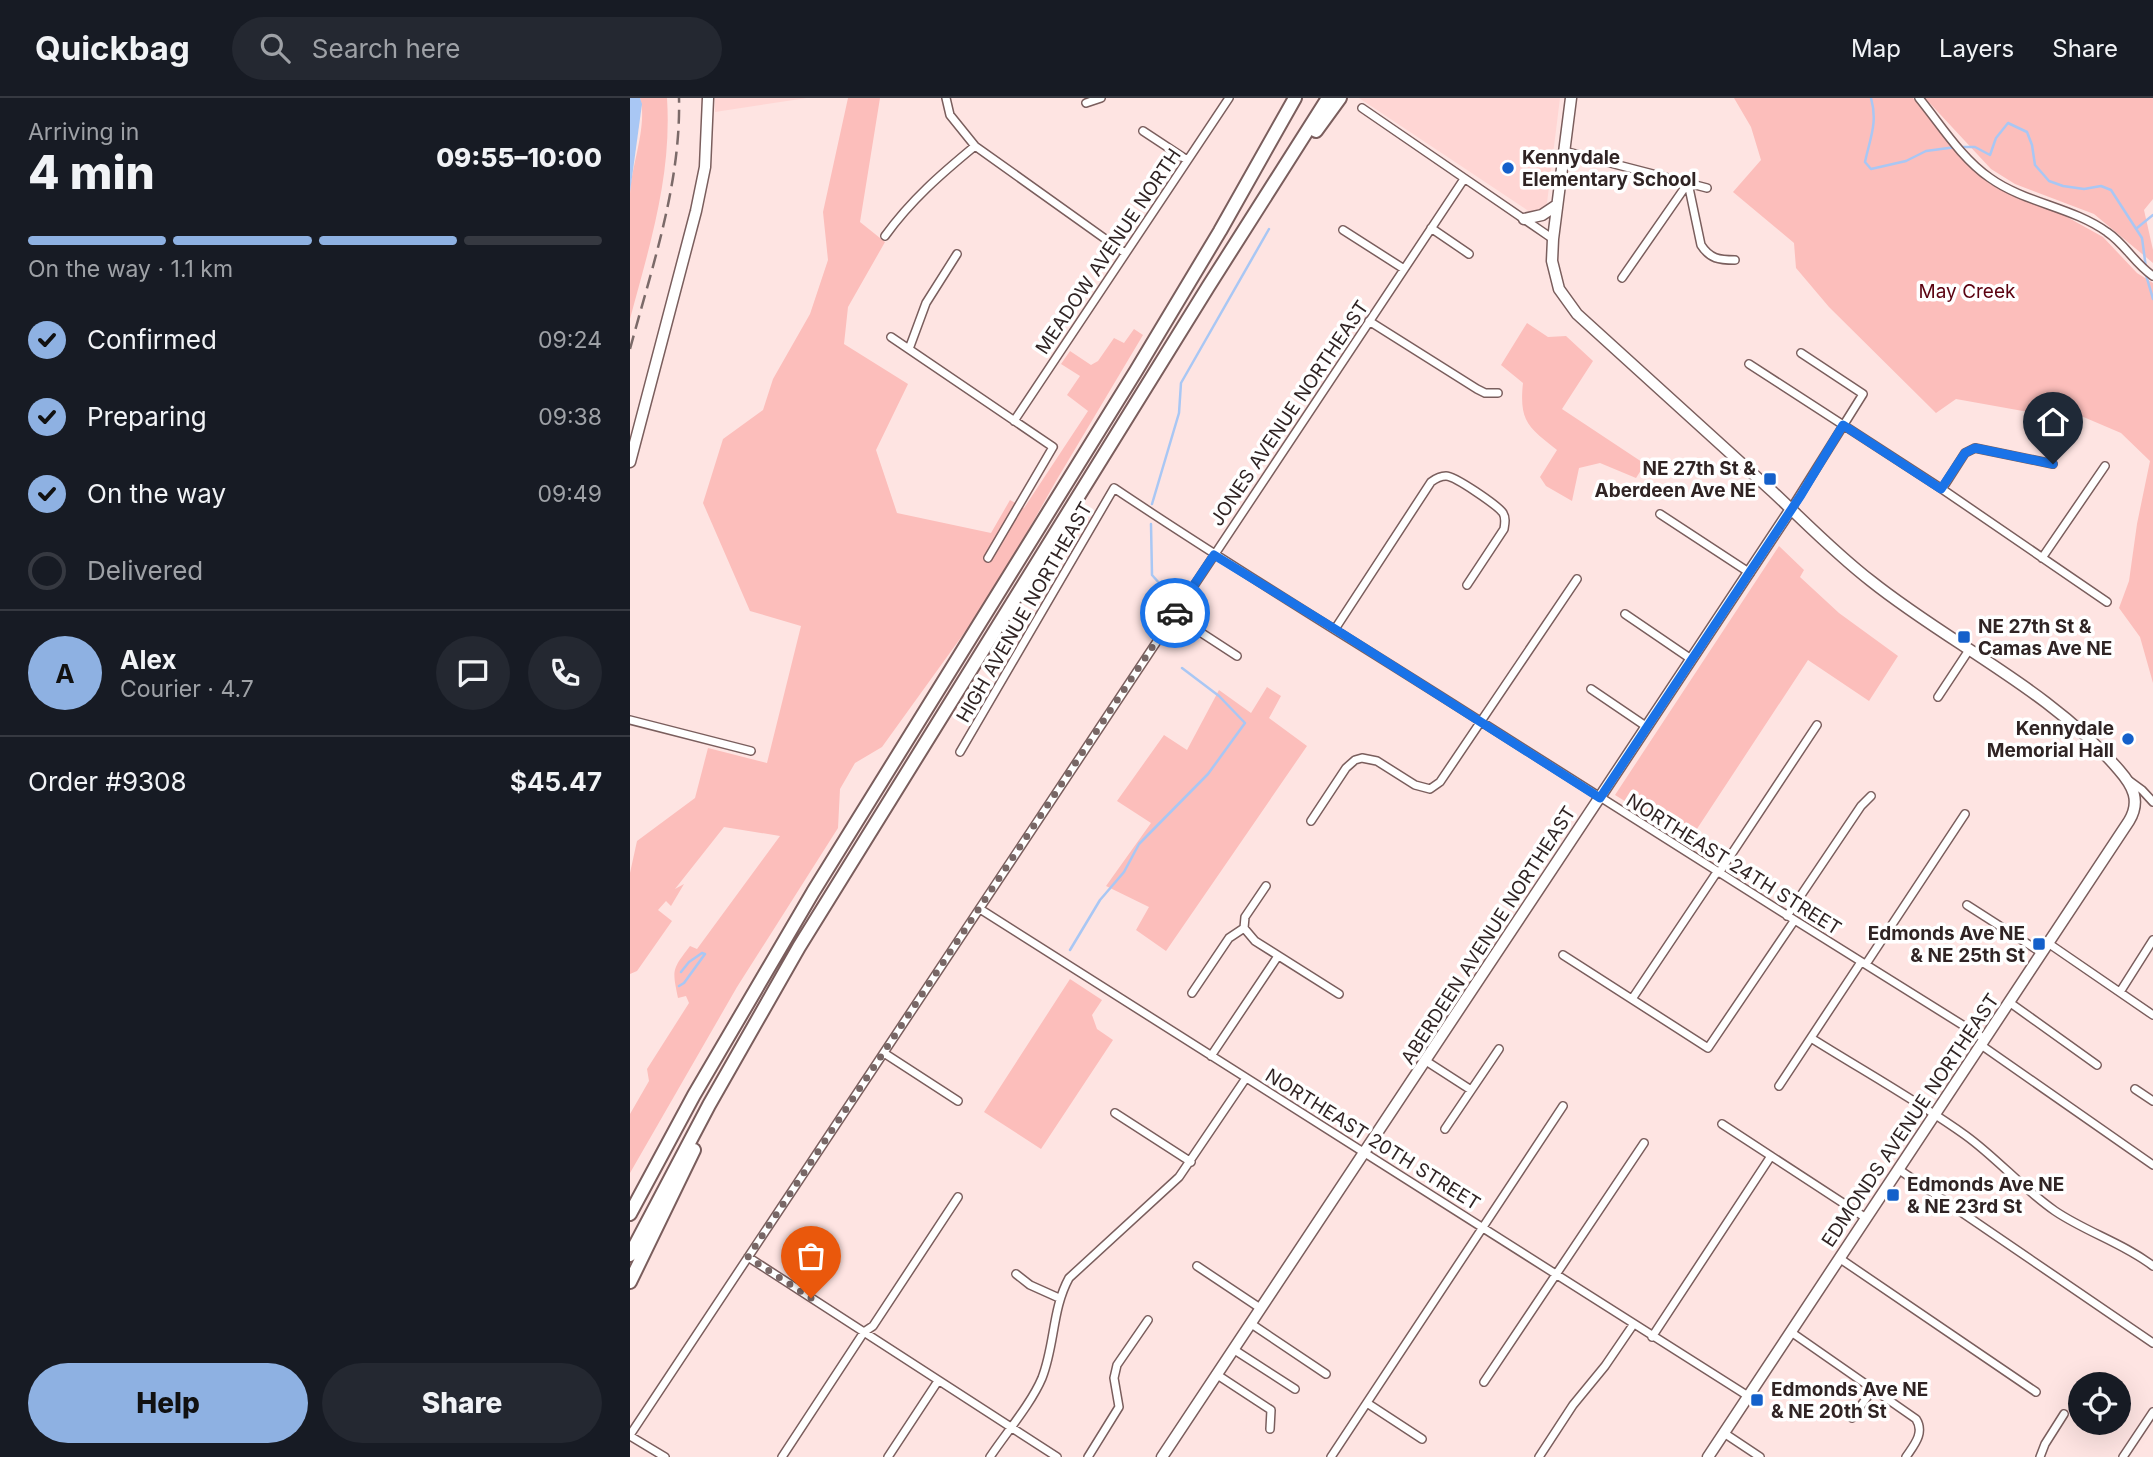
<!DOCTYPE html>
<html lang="en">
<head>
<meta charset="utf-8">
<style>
  body { margin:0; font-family:Inter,sans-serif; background:#242831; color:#f1f3f6; height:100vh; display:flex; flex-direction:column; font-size:26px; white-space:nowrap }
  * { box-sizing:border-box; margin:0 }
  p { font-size:23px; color:#9ea1a6 }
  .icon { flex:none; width:38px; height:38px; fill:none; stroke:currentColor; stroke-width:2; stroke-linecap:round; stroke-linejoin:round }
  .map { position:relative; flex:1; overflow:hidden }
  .sheet { display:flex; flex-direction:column; background:#171b24; width:630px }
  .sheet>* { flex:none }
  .buttons { position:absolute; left:1438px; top:1274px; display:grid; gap:14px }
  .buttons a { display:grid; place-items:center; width:63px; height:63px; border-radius:50%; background:#171b24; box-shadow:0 7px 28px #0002; font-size:35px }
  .pin { position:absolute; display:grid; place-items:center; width:60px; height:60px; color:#fff; margin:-72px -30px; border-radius:50% 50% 50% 0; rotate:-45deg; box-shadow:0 0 7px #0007 }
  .pin .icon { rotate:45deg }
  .courier { position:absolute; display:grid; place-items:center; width:70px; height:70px; margin:-35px; border:5px solid #1a73e8; border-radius:50%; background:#fff; color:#222; box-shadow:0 2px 9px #0007 }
  .overview em { font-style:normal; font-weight:800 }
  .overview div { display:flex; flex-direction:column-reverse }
  .overview { display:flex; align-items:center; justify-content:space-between; height:119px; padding:0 28px }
  h1 { font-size:46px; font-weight:800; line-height:52px }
  .bar { display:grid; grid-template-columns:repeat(4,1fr); gap:10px 7px; align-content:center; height:84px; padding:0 28px }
  .bar i { height:9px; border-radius:5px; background:#363941 }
  .bar .selected { background:#8eb1e2 }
  .bar p { grid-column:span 4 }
  .line { display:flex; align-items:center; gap:18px; padding:0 28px; border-top:2px solid #363941 }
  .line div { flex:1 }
  .round { display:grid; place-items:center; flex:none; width:74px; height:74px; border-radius:37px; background:#242831 }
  ol { padding:0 28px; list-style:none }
  li { display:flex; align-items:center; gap:21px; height:77px }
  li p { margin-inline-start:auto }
  li .icon { padding:7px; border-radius:50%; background:#8eb1e2; color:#111; stroke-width:4 }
  li:last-child { color:#9ea1a6 }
  li i { width:38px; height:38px; border:4px solid #363941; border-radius:50% }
  .cta { display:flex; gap:14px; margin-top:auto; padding:14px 28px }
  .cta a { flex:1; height:80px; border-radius:42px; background:#8eb1e2; color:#111; font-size:28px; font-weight:800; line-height:80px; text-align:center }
  .cta a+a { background:#242831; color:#f1f3f6 }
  header { display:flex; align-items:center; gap:42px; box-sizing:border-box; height:98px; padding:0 35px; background:#171b24; border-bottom:2px solid #363941 }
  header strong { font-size:33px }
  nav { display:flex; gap:38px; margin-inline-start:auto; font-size:24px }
  .search { width:490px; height:63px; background:#242831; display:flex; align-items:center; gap:18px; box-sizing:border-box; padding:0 24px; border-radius:38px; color:#9ea1a6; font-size:26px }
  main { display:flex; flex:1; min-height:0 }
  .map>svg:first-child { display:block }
  .built { fill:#ffd6d4 }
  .green { fill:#fcbebb }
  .water { fill:#a9c7f4 }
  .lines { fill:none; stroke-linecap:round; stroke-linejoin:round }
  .stream { stroke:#a9c7f4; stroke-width:2.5 }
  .street-casing { stroke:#7a5e5d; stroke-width:10 }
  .secondary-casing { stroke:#7a5e5d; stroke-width:13 }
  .highway-casing { stroke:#7a5e5d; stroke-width:16 }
  .street { stroke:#fff; stroke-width:7 }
  .secondary { stroke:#fff; stroke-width:10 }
  .highway { stroke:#fff; stroke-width:12 }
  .rail { stroke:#7b6a69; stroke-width:2.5; stroke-dasharray:14 7; stroke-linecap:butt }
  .done { stroke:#786766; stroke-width:7; stroke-dasharray:0 12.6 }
  .route { stroke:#1a73e8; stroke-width:9 }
  .poi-dot { fill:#1460ca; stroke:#fff; stroke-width:2.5 }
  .labels { text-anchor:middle; stroke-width:7; stroke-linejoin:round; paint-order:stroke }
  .poi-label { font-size:19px; font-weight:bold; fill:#302424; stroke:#fff; text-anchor:start }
  .street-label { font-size:19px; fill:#302424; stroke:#fff }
  .park-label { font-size:19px; fill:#5b0210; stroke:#fff }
</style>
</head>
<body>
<header>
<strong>Quickbag</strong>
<div class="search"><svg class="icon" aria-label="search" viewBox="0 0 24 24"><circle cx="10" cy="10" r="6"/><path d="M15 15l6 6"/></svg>Search here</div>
<nav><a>Map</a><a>Layers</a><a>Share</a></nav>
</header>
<main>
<section class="sheet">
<div class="overview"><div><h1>4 min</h1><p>Arriving in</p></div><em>09:55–10:00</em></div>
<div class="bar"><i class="selected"></i><i class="selected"></i><i class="selected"></i><i></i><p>On the way · 1.1 km</p></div>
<ol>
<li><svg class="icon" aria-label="check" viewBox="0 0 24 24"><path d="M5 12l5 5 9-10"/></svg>Confirmed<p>09:24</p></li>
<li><svg class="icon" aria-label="check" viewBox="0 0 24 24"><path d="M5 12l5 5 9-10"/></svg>Preparing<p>09:38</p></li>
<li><svg class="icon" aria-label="check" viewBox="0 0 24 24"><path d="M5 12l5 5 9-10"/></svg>On the way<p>09:49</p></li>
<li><i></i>Delivered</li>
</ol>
<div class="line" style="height:126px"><b class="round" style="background:#8eb1e2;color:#111">A</b><div><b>Alex</b><p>Courier · 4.7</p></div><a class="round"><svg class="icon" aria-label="chat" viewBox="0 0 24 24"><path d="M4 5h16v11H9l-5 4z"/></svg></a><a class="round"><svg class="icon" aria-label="phone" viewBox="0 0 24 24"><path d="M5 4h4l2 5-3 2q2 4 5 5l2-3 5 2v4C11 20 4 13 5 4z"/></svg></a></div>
<div class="line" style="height:91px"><div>Order #9308</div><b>$45.47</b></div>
<div class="cta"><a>Help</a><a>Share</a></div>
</section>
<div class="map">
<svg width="1523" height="1359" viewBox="0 0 1523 1359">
  <rect width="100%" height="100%" fill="#fee4e2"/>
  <path class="built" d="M85 0H177L85 14Z
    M729 0H930L917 105 914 111 900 114Z"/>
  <path class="green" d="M10 0H37C42 78 20 146 0 221 0 179 0 138 0 96 1 68 18 27 10 0Z
    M218 0H250L230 124 255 144 218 209 214 246 278 286 246 352 267 415 361 435 380 402 394 410 458 313 437 297 450 278 431 266 440 253 461 267 468 263 484 240 494 245 504 231 513 237 426 383 363 495 252 649 225 665 210 691 208 730 107 889 0 1075V1016L19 983 17 971 59 905 56 898 48 900C42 871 42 872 60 848L67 851 150 738 94 729 45 791 54 786 41 808 36 803 28 812 42 823 7 873 0 876V775L7 743 65 700 78 650 137 665 171 528 120 513 73 405 93 341 133 312 143 281 180 216 198 162 193 114Z
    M1104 0H1283L1309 33 1360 86 1428 114 1473 139 1507 175 1523 185V585L1510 539 1489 510 1499 483 1507 426 1520 363 1491 335 1423 306 1410 316 1326 301 1306 315 1199 209 1166 170 1164 145 1103 94 1131 62 1121 29Z
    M1295 0H1523V101L1514 112 1523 152V165L1464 116 1385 86 1361 71Z
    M897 225 918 239 936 238 963 263 932 311 1015 366 1006 380 970 365 949 370 942 403 916 388 910 379 927 352C898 329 889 323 893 285L871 267Z
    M1149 448 1174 472 1170 479 1209 515 1268 558 1239 603 1178 562 1059 743 985 697Z
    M637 589 651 598 639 620 677 648 536 853 506 832 519 809 476 788 521 725 487 703 534 637 557 652 589 592 621 615Z
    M440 881 472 902 462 917 467 931 483 942 411 1051 354 1014Z"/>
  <path class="water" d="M0 0H10L12 6 0 94Z"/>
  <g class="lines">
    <path class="stream" d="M1241 0C1248 25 1240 40 1235 64L1241 71 1276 63 1296 53 1326 49H1345L1360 57 1366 40 1378 25 1397 34 1402 47 1405 67 1419 83 1433 88 1454 91 1471 88 1481 92 1512 140 1516 170
      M1507 130 1523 117
      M1516 177 1523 201
      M522 406 549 315 551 285 639 131
      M521 426 522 477 538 495
      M440 852 470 802 494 774 509 746 578 676 615 625 589 598 552 570
      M49 888 54 885 75 856 72 855 59 864 51 874"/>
    <g class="street-casing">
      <path id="street" d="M316 0 320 17 345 48 495 155
        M1289 0C1311 27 1331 60 1360 80 1395 105 1442 109 1477 134 1495 146 1505 166 1523 178
        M456 5 471 0
        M732 10 923 141
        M513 33 557 62
        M934 53 1077 90
        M1058 85 1071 147C1080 161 1089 162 1105 162
        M801 130 839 156
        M713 132 774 171
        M255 138C281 102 311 76 345 48
        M992 180 1058 85
        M739 223 847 291 855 295H868
        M261 239 423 349 358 460
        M279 251 296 205 327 156
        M1119 266 1312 391 1477 504
        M384 323 599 0
        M1312 391 1335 355 1345 350 1423 366
        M1161 411 1233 296 1171 255
        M1030 416 1120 475
        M1412 460 1475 368
        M995 516 1061 561
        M544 517 607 558
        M705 531 801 384C805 381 810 378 816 378 825 378 867 407 873 415 876 420 875 425 874 431L837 487
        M961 591 1017 629
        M1308 599 1339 552
        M0 622 121 653
        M330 654 484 390C604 471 728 545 850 623 1018 730 1186 836 1355 941
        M1497 681 1512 692 1523 704
        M681 723 716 670 725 662 732 660 747 663 785 687 800 691 810 684 947 481
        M1089 775 1187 627
        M1337 807 1412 855
        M350 811 1118 1298
        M1157 818 1231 708 1241 698
        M614 830 625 843 709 896
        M1418 845 1523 917
        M933 857 1078 950 1164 823
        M1236 866 1335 716
        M1490 894 1523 842
        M562 895 599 840 614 830 615 819 636 788
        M1002 901 1087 774
        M1379 904 1467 967
        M1181 940C1232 972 1286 1002 1335 1037 1367 1060 1393 1091 1425 1113 1456 1134 1493 1145 1523 1168
        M1351 947 1523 1067
        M254 955 328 1003
        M581 958 648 858
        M796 963 841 992
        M1149 988 1231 864
        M1505 991 1523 1003
        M485 1015 561 1064
        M1092 1026 1236 1120
        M815 1031 869 951
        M1268 1071 1523 1245
        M118 1159 427 1359
        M1209 1160 1406 1294
        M567 1168 630 1210
        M386 1176 400 1187 429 1200
        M620 1225 696 1276
        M1161 1234 1286 1321C1295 1335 1284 1347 1276 1359
        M1022 1239 1141 1058
        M603 1251 665 1291
        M586 1276 641 1312 640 1331
        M854 1284 1014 1045
        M737 1305 792 1341
        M1222 1320 1243 1291
        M1094 1335 1130 1359
        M0 1337 834 81
        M0 1338 35 1359
        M152 1359 234 1234 243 1228 328 1099
        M258 1359 308 1283
        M360 1359C376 1335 401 1306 412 1280 425 1247 422 1211 439 1180L549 1079 616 980
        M458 1359 489 1309 484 1280 487 1267 518 1222
        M701 1359 933 1008
        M909 1359 943 1307 975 1268 1003 1227
        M1410 1359 1415 1346 1434 1316
        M1493 1359 1523 1314"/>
    </g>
    <g class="secondary-casing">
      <path id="secondary" d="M941 0 923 141 922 163 929 191 947 216C1012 275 1078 335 1143 394 1175 424 1206 456 1241 483 1321 547 1421 592 1489 672 1503 688 1511 703 1499 723L1078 1359
        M894 121 912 117 927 107
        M0 364 66 113 75 69 78 0
        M532 1359 1161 411"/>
    </g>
    <g class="highway-casing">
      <path id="highway" d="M686 33 710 0
        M0 1116 64 997 183 794 506 273 590 133 665 0
        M0 1157 79 1007 169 849 578 189 698 0
        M0 1184 64 1052"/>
    </g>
    <use href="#street" class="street"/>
    <use href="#secondary" class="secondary"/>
    <use href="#highway" class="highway"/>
    <path class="rail" d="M0 251C22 169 51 86 49 0"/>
  </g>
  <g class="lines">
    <path class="done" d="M181 1200 118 1159 545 515"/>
    <path class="route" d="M545 515 584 457 705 531 970 700 1171 397 1213 327 1311 391 1335 355 1345 350 1423 366"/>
  </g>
  <g class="poi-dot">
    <circle cx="878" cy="70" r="7"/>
    <rect x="1133" y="374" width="14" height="14" rx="3.5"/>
    <rect x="1327" y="532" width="14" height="14" rx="3.5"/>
    <circle cx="1498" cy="641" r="7"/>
    <rect x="1402" y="839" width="14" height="14" rx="3.5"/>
    <rect x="1256" y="1090" width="14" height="14" rx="3.5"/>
    <rect x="1120" y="1295" width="14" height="14" rx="3.5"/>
  </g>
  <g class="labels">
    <g class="poi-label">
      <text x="892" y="66">Kennydale<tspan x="892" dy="22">Elementary School</tspan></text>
      <text x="1126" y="377" text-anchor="end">NE 27th St &amp;<tspan x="1126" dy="22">Aberdeen Ave NE</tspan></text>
      <text x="1348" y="535">NE 27th St &amp;<tspan x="1348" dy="22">Camas Ave NE</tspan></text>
      <text x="1484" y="637" text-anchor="end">Kennydale<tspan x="1484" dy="22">Memorial Hall</tspan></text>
      <text x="1395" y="842" text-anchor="end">Edmonds Ave NE<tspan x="1395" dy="22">&amp; NE 25th St</tspan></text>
      <text x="1277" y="1093">Edmonds Ave NE<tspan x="1277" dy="22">&amp; NE 23rd St</tspan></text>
      <text x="1141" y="1298">Edmonds Ave NE<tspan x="1141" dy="22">&amp; NE 20th St</tspan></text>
    </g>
    <g class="street-label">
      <text transform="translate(478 153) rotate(-56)" y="7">MEADOW AVENUE NORTH</text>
      <text transform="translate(659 315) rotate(-56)" y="7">JONES AVENUE NORTHEAST</text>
      <text transform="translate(394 514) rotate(-60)" y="7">HIGH AVENUE NORTHEAST</text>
      <text transform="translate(1104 766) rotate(32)" y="7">NORTHEAST 24TH STREET</text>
      <text transform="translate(858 837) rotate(-57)" y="7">ABERDEEN AVENUE NORTHEAST</text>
      <text transform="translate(1280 1022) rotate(-56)" y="7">EDMONDS AVENUE NORTHEAST</text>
      <text transform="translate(743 1041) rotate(32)" y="7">NORTHEAST 20TH STREET</text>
    </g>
    <g class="park-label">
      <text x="1337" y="200">May Creek</text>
    </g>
  </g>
</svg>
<div class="buttons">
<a><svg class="icon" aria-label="locate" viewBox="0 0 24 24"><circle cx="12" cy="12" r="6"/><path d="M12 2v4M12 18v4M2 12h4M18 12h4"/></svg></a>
</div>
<div class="pin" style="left:181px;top:1200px;background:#ea580c"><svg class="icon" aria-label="bag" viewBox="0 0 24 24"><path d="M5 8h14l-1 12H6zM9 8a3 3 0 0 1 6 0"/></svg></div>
<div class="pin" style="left:1423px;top:366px;background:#1f2937"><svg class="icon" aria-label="home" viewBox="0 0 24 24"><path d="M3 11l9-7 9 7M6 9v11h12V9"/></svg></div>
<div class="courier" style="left:545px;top:515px"><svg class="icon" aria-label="car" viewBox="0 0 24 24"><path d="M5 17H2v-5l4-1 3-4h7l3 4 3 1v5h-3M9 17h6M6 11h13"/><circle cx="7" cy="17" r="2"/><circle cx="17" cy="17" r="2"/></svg></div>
</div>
</main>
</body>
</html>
